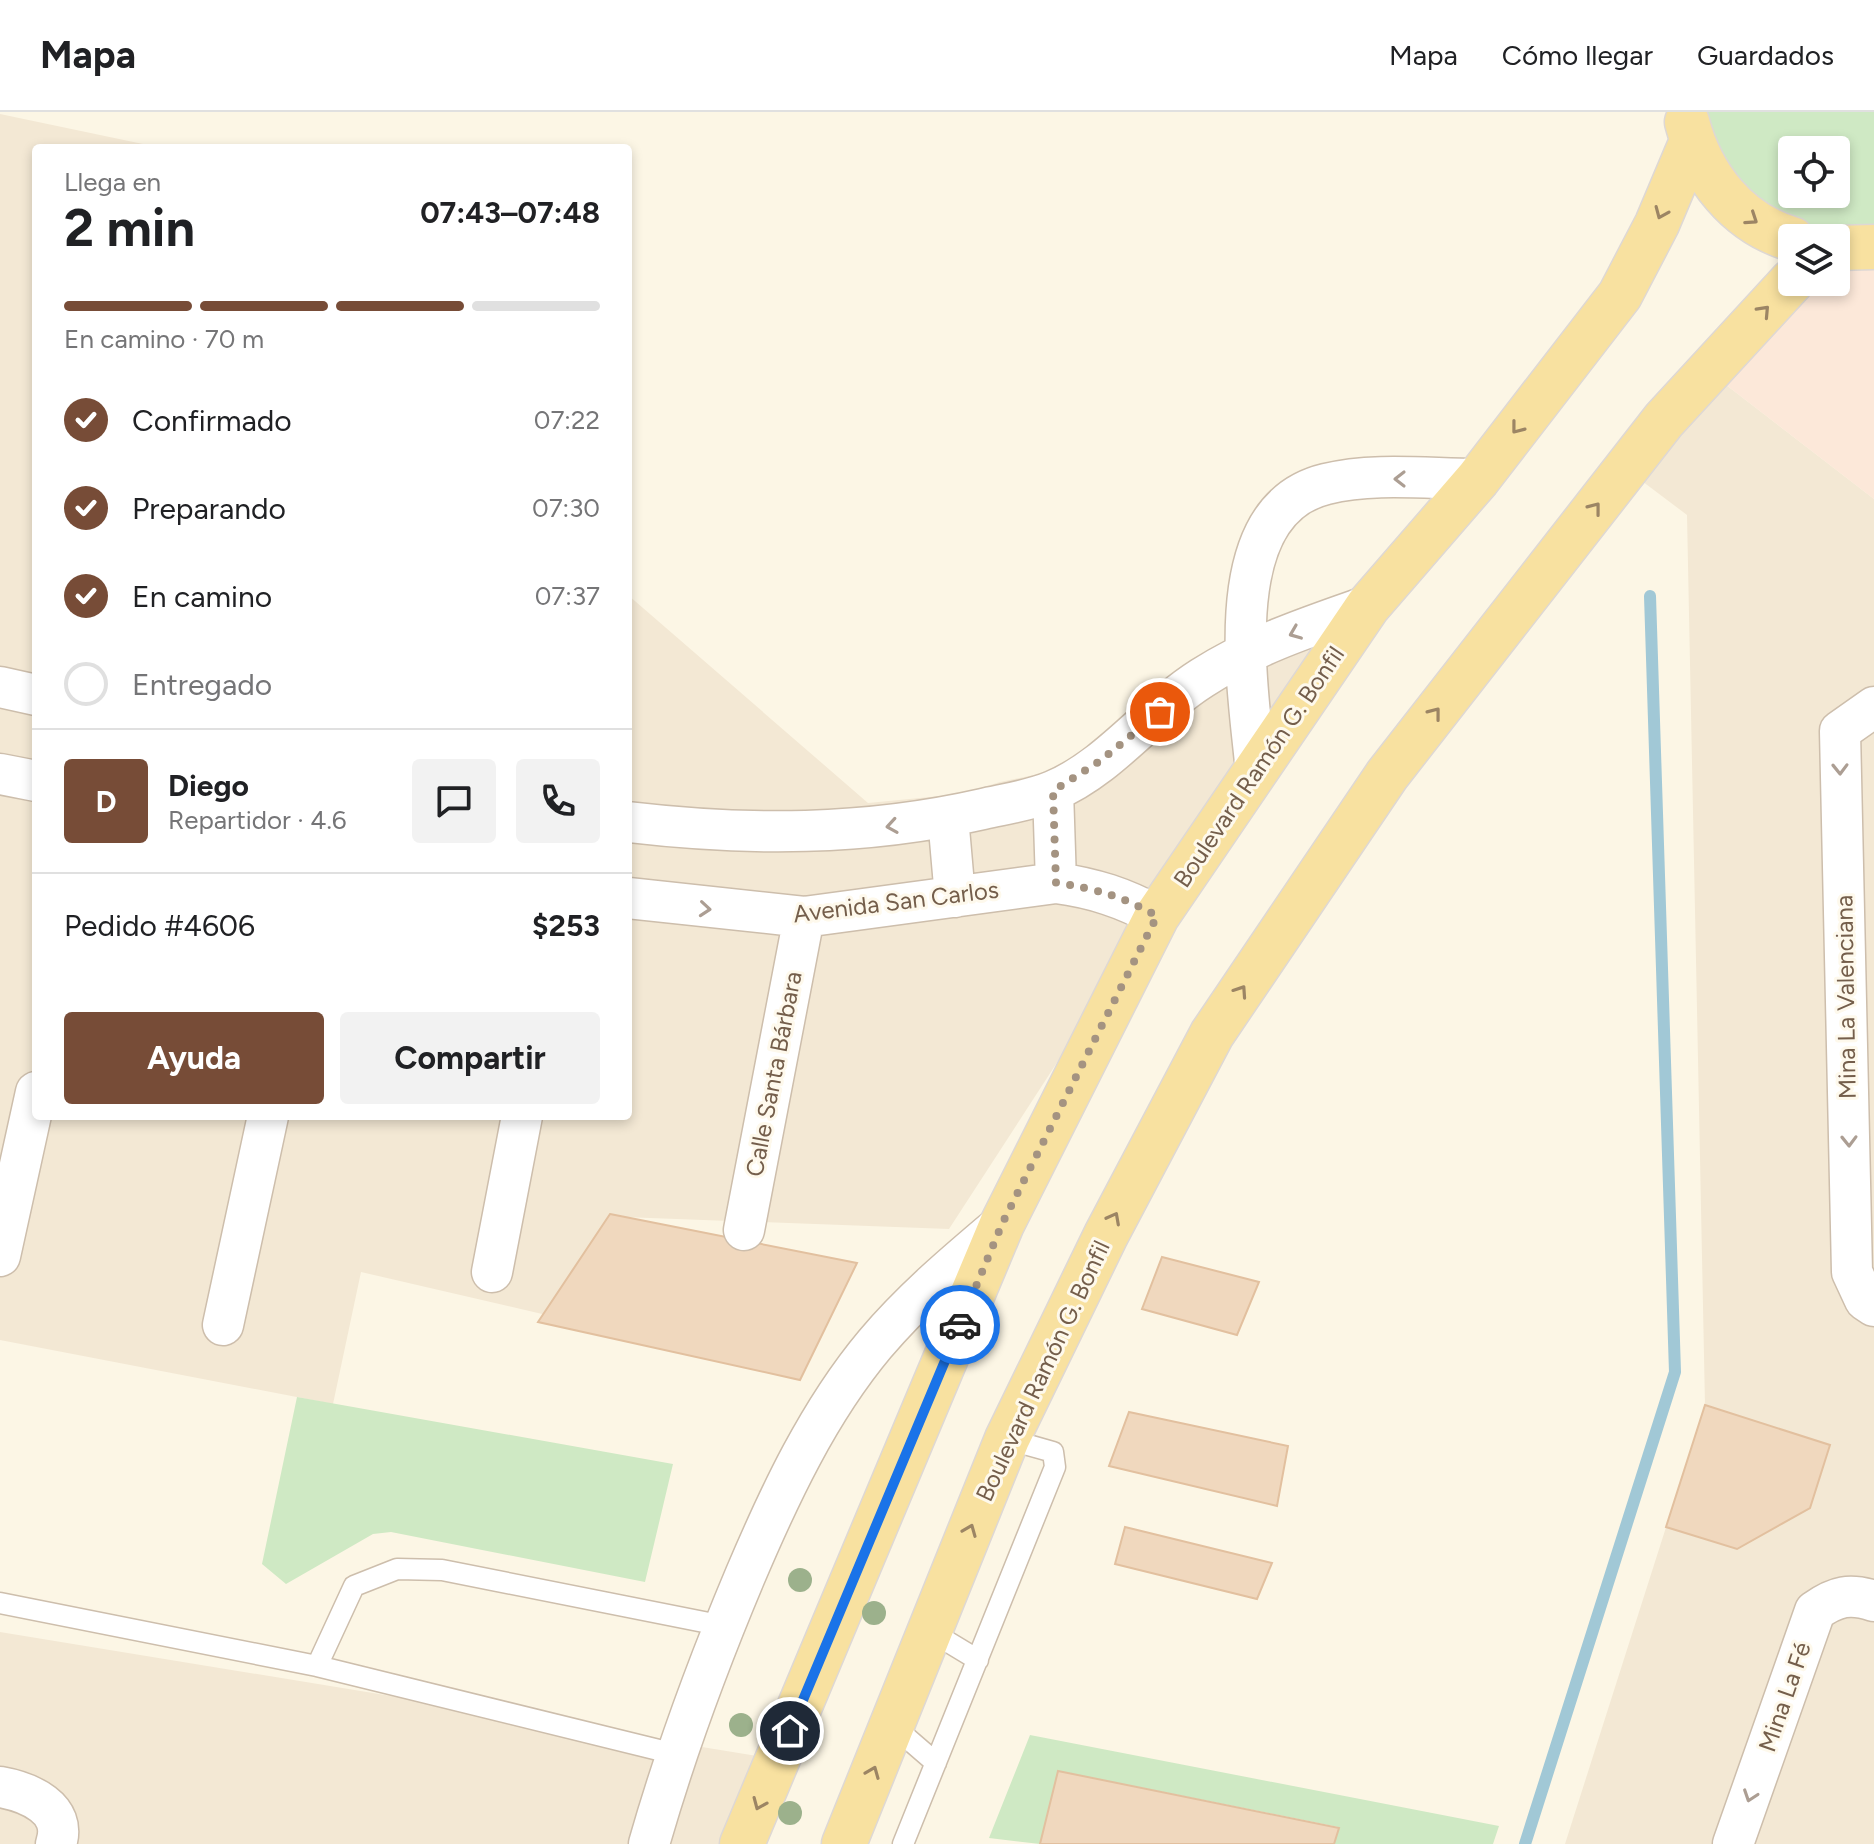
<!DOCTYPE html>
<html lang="es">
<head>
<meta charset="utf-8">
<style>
  body { margin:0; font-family:Figtree,sans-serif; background:#f2f2f2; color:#202124; height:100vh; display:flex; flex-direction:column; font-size:30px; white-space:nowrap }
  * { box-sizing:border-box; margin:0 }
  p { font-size:26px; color:#757577 }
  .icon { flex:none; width:44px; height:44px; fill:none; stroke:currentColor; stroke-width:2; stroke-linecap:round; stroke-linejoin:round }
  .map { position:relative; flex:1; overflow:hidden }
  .details { position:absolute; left:32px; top:32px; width:600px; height:976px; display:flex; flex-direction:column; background:#fff; border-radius:8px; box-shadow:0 4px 12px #0003 }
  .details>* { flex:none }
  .buttons { position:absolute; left:1778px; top:24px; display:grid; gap:16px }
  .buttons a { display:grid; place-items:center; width:72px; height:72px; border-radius:8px; background:#fff; box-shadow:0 4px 12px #0003; font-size:40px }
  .pin { position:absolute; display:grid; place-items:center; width:68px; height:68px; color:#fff; margin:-34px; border:4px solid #fff; border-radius:50%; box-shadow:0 2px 8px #0007 }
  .courier { position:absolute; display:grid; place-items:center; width:80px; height:80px; margin:-40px; border:6px solid #1a73e8; border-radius:50%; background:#fff; color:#222; box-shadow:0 2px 10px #0007 }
  .summary em { font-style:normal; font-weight:700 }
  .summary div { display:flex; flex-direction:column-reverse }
  .summary { display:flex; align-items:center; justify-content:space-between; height:136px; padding:0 32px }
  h1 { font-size:52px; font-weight:700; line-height:60px }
  .bar { display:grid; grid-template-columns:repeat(4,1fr); gap:12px 8px; align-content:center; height:96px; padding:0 32px }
  .bar i { height:10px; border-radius:6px; background:#e0e0e0 }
  .bar .on { background:#774c37 }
  .bar p { grid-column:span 4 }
  .line { display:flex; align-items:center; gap:20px; padding:0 32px; border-top:2px solid #e0e0e0 }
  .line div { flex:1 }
  .round { display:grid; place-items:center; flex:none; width:84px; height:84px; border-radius:8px; background:#f2f2f2 }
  ol { padding:0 32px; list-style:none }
  li { display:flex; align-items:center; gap:24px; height:88px }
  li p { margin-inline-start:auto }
  li .icon { padding:8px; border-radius:50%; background:#774c37; color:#fff; stroke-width:4 }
  li:last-child { color:#757577 }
  li i { width:44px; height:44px; border:4px solid #e0e0e0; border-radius:50% }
  .primary-button { display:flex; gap:16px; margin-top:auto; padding:16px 32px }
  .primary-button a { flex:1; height:92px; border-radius:8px; background:#774c37; color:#fff; font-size:32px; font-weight:700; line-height:92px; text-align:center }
  .primary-button a+a { background:#f2f2f2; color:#202124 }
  header { display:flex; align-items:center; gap:48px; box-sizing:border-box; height:112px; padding:0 40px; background:#fff; border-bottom:2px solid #e0e0e0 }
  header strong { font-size:38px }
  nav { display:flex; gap:44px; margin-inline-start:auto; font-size:28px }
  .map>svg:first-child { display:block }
  .residential { fill:#f3e8d4 }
  .commercial { fill:#fce8d9 }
  .green { fill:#cfe9c4; fill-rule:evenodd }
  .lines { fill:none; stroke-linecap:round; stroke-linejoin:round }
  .stream { stroke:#a1c8d6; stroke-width:12 }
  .building { fill:#f0d8be; stroke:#e2c09f; stroke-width:2 }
  .service-casing { stroke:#cdbeac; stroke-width:23 }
  .minor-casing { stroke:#cdbeac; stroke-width:43 }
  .primary-casing { stroke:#ded8d4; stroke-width:47 }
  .service { stroke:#fff; stroke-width:20 }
  .minor { stroke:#fff; stroke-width:40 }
  .primary { stroke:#f8e1a0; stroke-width:44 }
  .tree { fill:#9cb18c }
  .oneway { stroke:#9c8564 }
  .oneway2 { stroke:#ac9e93 }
  .done { stroke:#a49381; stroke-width:8; stroke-dasharray:0 14.4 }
  .route { stroke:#1a73e8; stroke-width:10 }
  .labels { text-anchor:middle; stroke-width:6; stroke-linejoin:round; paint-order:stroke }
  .street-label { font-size:24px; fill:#745e4b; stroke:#fef9ec }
</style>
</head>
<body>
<header>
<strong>Mapa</strong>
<nav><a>Mapa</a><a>Cómo llegar</a><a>Guardados</a></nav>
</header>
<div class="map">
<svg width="1874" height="1732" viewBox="0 0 1874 1732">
  <rect width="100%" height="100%" fill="#fcf6e5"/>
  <path class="residential" d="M0 2 162 36H36V1004H628V483L868 691 961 682 1000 670 1100 649 1200 567 1368 494 1154 801 949 1117 623 1105 555 1205 361 1160 333 1292 0 1228Z
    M1708 259 1874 387V1732H1565L1705 1293 1687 403 1626 357Z
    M0 1520 757 1644 725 1732H0Z"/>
  <path class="commercial" d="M1874 135V387L1708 259 1792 170H1836V136Z"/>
  <path class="green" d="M1685 0H1874V134L1836 126H1792L1773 122ZM1792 38H1836V82H1792Z
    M297 1285 673 1352 645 1470 391 1420 373 1422 286 1472 262 1452Z
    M1030 1623 1499 1714 1493 1732H1334L1338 1715 1059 1659 1040 1732 989 1726Z"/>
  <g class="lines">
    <path class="stream" d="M1525 1732 1675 1260 1650 484"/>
  </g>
  <path class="building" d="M610 1102 857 1151 800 1268 538 1210Z
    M1162 1145 1259 1170 1237 1223 1142 1197Z
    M1705 1293 1830 1333 1810 1396 1737 1437 1666 1415Z
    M1129 1300 1288 1334 1277 1394 1109 1354Z
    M1125 1415 1272 1451 1257 1487 1115 1452Z
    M1058 1659 1339 1716 1334 1732H1040Z"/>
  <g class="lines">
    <g class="service-casing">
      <path id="service" d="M0 1491 317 1554 675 1642
        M930 1519 978 1548
        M317 1554 354 1474 397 1457 442 1458 724 1514
        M892 1613 936 1651
        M903 1732 1055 1355 1053 1340 1007 1327"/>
    </g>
    <g class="minor-casing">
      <path id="minor" d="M0 575 36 583
        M1874 595 1840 619 1852 1160 1865 1188 1874 1194
        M1256 661C1249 580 1215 399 1326 372 1374 360 1429 367 1478 367
        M0 662 36 669
        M1053 679 1056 771
        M948 705 955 785
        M628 710C748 724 864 724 983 697 1005 692 1032 688 1053 679 1110 655 1150 599 1202 566 1253 533 1311 514 1368 494
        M628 786 804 805 1056 771C1094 776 1124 786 1157 804
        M744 1118 804 805
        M0 1144 36 980
        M492 1160 522 1004
        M223 1213 268 1004
        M0 1675C28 1680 68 1696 56 1732
        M649 1732C675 1641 708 1552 745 1464 779 1384 818 1300 875 1232 913 1187 957 1150 1002 1112
        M1733 1732 1815 1499C1836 1484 1850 1481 1874 1489"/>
    </g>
    <g class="primary-casing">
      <path id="primary" d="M1687 10C1701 64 1737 111 1792 127
        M1836 136 1874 135
        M742 1732 1002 1112 1157 804 1368 494 1478 367 1620 183 1657 112 1692 29
        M844 1732 1007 1327 1106 1123 1212 922 1387 663 1664 308 1792 169"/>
    </g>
    <use href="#service" class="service"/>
    <use href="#minor" class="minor"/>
    <use href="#primary" class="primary"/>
  </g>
  <g class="tree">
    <circle cx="800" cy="1468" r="12"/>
    <circle cx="874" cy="1501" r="12"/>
    <circle cx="741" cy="1613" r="12"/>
    <circle cx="790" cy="1701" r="12"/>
  </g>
  <defs><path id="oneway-chevron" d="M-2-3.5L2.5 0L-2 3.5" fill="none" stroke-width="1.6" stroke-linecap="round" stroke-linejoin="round" transform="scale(2)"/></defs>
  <g class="oneway">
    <use href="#oneway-chevron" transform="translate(1661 101) rotate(113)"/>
    <use href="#oneway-chevron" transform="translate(1752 107) rotate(34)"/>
    <use href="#oneway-chevron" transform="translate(1764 199) rotate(-47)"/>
    <use href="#oneway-chevron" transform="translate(1517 316) rotate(128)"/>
    <use href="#oneway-chevron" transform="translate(1595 396) rotate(-52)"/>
    <use href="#oneway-chevron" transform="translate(1435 601) rotate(-52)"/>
    <use href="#oneway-chevron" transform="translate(1241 879) rotate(-56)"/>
    <use href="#oneway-chevron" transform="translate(1114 1106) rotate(-62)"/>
    <use href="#oneway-chevron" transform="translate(970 1418) rotate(-68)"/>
    <use href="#oneway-chevron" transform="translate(873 1660) rotate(-68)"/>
    <use href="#oneway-chevron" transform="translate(759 1692) rotate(113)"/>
  </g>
  <g class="oneway2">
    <use href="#oneway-chevron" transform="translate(1400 367) rotate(180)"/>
    <use href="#oneway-chevron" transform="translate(1295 521) rotate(158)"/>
    <use href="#oneway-chevron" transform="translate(1840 657) rotate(89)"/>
    <use href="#oneway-chevron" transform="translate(892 714) rotate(171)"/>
    <use href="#oneway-chevron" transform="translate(705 797) rotate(5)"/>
    <use href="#oneway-chevron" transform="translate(1849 1029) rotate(89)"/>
    <use href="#oneway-chevron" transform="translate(1750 1684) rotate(109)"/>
  </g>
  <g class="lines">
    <path class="done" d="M960 1213 1002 1112 1157 804C1124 785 1094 776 1056 771L1053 679 1100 649 1160 600"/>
    <path class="route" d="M790 1619 960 1213"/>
  </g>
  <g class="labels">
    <g class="street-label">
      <text transform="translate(1259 655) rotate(-56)" y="8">Boulevard Ramón G. Bonfil</text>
      <text transform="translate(896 790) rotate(-7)" y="8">Avenida San Carlos</text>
      <text transform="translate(1846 885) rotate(-91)" y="8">Mina La Valenciana</text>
      <text transform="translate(774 962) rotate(-79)" y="8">Calle Santa Bárbara</text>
      <text transform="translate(1043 1259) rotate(-65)" y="8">Boulevard Ramón G. Bonfil</text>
      <text transform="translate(1785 1585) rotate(-71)" y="8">Mina La Fé</text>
    </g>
  </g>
</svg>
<div class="buttons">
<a><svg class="icon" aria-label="locate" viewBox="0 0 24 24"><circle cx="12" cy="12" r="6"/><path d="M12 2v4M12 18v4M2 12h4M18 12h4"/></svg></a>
<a><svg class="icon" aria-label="layers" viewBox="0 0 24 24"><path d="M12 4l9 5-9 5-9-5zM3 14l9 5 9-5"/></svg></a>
</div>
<div class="pin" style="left:1160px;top:600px;background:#ea580c"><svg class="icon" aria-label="bag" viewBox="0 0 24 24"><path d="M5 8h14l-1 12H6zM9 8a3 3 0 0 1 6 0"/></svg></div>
<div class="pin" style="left:790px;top:1619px;background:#1f2937"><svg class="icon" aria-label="home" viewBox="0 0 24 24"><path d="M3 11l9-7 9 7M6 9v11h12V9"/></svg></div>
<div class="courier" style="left:960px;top:1213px"><svg class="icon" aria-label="car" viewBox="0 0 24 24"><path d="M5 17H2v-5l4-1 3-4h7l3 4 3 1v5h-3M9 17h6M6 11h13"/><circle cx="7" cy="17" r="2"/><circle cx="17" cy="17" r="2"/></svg></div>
<section class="details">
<div class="summary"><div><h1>2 min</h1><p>Llega en</p></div><em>07:43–07:48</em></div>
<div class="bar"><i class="on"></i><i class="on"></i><i class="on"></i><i></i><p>En camino · 70 m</p></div>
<ol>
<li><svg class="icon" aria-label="check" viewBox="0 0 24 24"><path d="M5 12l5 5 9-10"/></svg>Confirmado<p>07:22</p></li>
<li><svg class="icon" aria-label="check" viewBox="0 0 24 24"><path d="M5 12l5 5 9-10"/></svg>Preparando<p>07:30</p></li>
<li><svg class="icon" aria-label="check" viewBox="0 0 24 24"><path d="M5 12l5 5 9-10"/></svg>En camino<p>07:37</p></li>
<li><i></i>Entregado</li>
</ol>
<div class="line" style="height:144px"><b class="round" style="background:#774c37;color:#fff">D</b><div><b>Diego</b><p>Repartidor · 4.6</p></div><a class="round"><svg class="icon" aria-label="chat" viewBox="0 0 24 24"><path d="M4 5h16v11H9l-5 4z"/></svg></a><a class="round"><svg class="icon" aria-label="phone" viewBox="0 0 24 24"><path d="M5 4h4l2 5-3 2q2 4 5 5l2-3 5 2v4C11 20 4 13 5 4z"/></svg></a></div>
<div class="line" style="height:104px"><div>Pedido #4606</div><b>$253</b></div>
<div class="primary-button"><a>Ayuda</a><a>Compartir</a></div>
</section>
</div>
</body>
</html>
